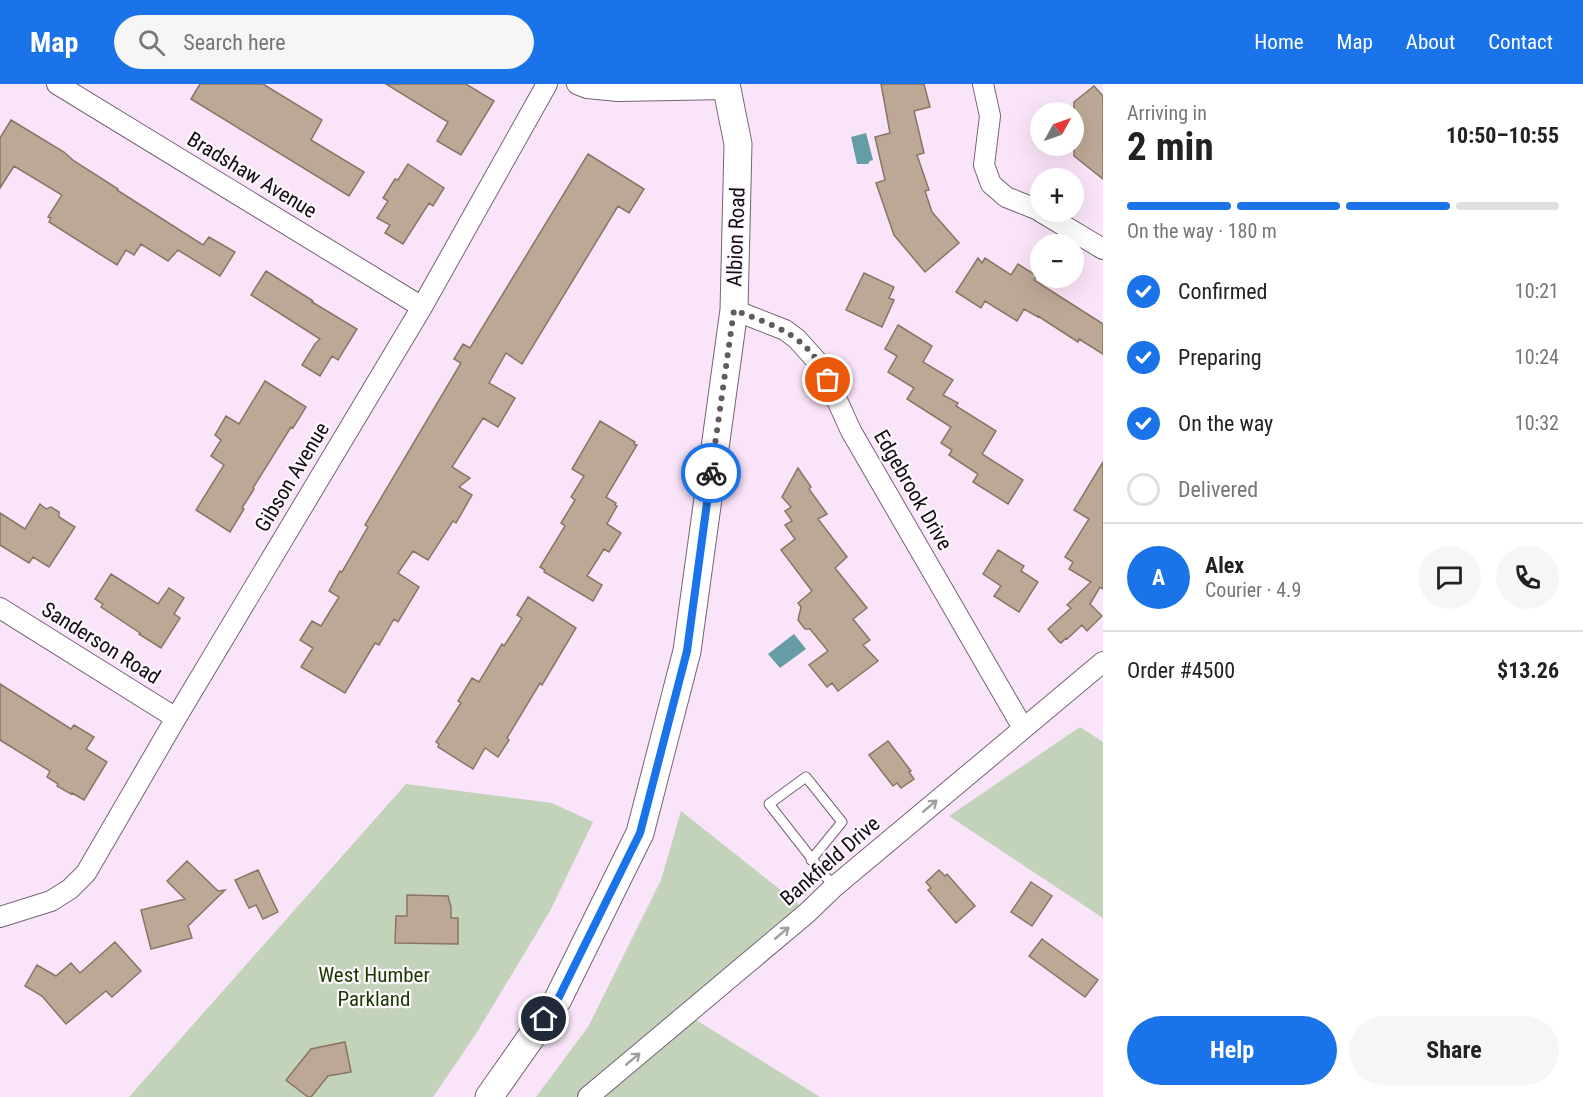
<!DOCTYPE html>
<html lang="en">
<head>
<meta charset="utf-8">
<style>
  body { margin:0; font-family:"Roboto Condensed",sans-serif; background:#f6f6f6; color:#222; height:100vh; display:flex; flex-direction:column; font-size:22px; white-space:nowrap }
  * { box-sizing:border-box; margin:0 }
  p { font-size:20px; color:#767676 }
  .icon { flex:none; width:33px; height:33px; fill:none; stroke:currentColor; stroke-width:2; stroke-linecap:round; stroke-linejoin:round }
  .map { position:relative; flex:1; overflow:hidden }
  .side { display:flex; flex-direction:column; background:#fff; width:480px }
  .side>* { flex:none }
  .needle { width:39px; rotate:50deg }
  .buttons { position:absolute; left:1030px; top:18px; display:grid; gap:12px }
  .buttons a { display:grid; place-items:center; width:54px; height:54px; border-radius:50%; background:#fff; box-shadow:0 6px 24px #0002; font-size:30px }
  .pin { position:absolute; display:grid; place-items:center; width:51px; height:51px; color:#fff; margin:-26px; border:3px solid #fff; border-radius:50%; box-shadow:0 2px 6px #0007 }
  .courier { position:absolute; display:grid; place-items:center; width:60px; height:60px; margin:-30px; border:4px solid #1a73e8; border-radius:50%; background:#fff; color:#222; box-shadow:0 2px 8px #0007 }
  .head em { font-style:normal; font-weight:700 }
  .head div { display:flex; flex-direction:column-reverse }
  .head { display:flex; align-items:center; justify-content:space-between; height:102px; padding:0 24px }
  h1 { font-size:39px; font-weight:700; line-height:45px }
  .bar { display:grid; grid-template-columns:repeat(4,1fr); gap:9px 6px; align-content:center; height:72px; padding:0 24px }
  .bar i { height:8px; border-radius:4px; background:#e0e0e0 }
  .bar .active { background:#1a73e8 }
  .bar p { grid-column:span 4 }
  .line { display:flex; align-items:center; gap:15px; padding:0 24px; border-top:2px solid #e0e0e0 }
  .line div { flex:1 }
  .round { display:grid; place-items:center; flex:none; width:63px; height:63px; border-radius:32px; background:#f6f6f6 }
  ol { padding:0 24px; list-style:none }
  li { display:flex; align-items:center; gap:18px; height:66px }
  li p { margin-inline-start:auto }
  li .icon { padding:6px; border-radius:50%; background:#1a73e8; color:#fff; stroke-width:4 }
  li:last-child { color:#767676 }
  li i { width:33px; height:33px; border:3px solid #e0e0e0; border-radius:50% }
  .action { display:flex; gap:12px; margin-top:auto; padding:12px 24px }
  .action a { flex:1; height:69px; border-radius:36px; background:#1a73e8; color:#fff; font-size:24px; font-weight:700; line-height:69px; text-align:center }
  .action a+a { background:#f6f6f6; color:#222 }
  header { display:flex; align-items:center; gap:36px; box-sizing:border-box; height:84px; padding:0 30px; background:#1a73e8; color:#fff }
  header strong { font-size:28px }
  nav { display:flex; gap:33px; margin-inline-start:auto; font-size:21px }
  .search { width:420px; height:54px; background:#f6f6f6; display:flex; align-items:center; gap:15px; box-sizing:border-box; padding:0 21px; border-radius:33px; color:#767676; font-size:22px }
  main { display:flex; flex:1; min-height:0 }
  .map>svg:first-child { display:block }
  .green { fill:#c2d3b9 }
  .water { fill:#669ca6 }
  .building { fill:#bda895; stroke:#897563; stroke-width:1.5 }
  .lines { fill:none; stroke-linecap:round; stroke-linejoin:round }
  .lane-casing { stroke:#766376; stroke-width:11 }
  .street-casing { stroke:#766376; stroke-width:22 }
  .secondary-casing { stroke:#766376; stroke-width:29 }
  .lane { stroke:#fff; stroke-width:9 }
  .street { stroke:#fff; stroke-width:20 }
  .secondary { stroke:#fff; stroke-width:27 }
  .oneway { stroke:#a19ea1 }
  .done { stroke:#645864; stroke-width:6; stroke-dasharray:0 10.8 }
  .route { stroke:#1a73e8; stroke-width:8 }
  .labels { text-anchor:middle; stroke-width:4.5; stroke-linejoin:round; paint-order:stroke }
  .street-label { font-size:21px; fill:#130c13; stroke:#fcf8fc }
  .park-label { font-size:21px; fill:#1a3800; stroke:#fcf8fc }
</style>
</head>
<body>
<header>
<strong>Map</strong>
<div class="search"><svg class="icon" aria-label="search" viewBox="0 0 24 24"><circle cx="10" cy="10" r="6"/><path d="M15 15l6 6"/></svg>Search here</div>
<nav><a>Home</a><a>Map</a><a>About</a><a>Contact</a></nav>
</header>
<main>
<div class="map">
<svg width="1103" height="1013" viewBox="0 0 1103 1013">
  <rect width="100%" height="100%" fill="#fae4f9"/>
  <path class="green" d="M1080 643 1103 658V834L949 732Z
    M406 700 552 719 593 738 550 827 474 953 433 1013H129Z
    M681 727 802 823 685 929 820 1013H536L588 943 661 796Z"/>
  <path class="water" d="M866 49 873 76 870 77 868 80H857L851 53Z
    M794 550 806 565 780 584 768 570Z"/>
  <path class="building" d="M200 0H263L322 36 311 56 364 88 349 112 191 15Z
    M386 0H466L494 17 461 71 437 57 448 38Z
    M881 0H924L930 23 914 27 924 69 917 71 929 106 925 107 932 128 959 159 925 188 894 151 876 99 885 96 875 53 890 49Z
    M1094 2 1103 12V95L1074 72V18Z
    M11 36 64 68 74 77 118 105 117 106 203 161 209 153 235 168 220 192 178 166 168 177 141 160 134 171 126 166 117 181 49 138 51 134 48 133 62 111 14 82 0 104V54Z
    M588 70 644 105 629 129 618 122 522 280 506 269 489 299 515 314 498 343 483 334 452 383 470 394 459 403 472 411 456 439 453 437 428 476 413 467 398 489 419 503 398 538 394 535 379 561 375 559 345 609 301 583 313 564 300 556 312 537 321 542 339 513 329 507 340 487 342 488 368 443 365 441 461 279 454 275 463 260 470 264Z
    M408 80 444 104 433 122 429 119 403 160 385 149 390 141 377 134 388 117 383 114 395 95 398 96Z
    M978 174 982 179 985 174 1011 191 1018 180 1037 192 1034 196 1103 240V270L1079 255 1078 258 1038 232V233L1024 225 1017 237 985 217 981 224 956 208Z
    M266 187 313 217 312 218 357 245 338 276 332 272 320 292 302 281 315 260 320 255 251 211Z
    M864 189 894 203 889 214 894 216 882 243 846 226Z
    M898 241 932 262 923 278 953 296 943 311 958 319 956 322 996 347 982 370 1023 396 1008 420 973 398 978 390 949 371 952 366 941 359 951 343 907 315 914 304 888 288 897 272 885 265Z
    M265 297 306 323 293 344 291 343 253 404 254 405 242 424 244 425 230 448 196 426 224 381 211 372 221 356 215 351 226 332 239 340Z
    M600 337 635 358 634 360 637 361 606 413 616 419 615 421 617 422 607 440 621 449 609 468 604 465 587 492 602 501 593 517 544 488 545 486 540 483 565 442 561 439 575 416 571 413 584 392 572 385Z
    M1103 378V505L1100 503 1090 520 1102 532 1087 547 1082 541 1067 555 1066 554 1061 559 1059 558 1048 545 1071 524 1067 521 1091 498 1069 485 1073 478 1065 473 1089 435 1074 426Z
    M798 384 811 403 809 405 827 430 818 435 847 473 835 484 867 524 853 535 870 556 863 561 878 577 838 607 832 599 827 603 809 581 828 567 810 545H805L798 536 801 523 798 519 812 507 781 466 795 455 785 441 792 437 785 427 791 423 782 413Z
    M40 420 46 425 51 423 59 428V433L75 443 49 483 33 473 29 479 0 461V429L25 445Z
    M998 466 1024 482 1021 487 1038 498 1019 528 994 512 1001 502 983 490Z
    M111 490 158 520 169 504 184 514 174 530 180 534 161 564 139 550 140 549 101 523 103 520 95 515Z
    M528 513 576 544 542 601 540 599 507 654 509 656 498 673 485 664 473 685 438 663 439 660 436 658 461 619 458 617 472 594 479 598 502 560 504 562 522 534 517 531Z
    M0 600 71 645 74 641 94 653 86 665 107 678 84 716 72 709 71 710 57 702 58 700 47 693 50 687 0 656Z
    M888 657 911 687 909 688 914 695 901 704 897 699 893 702 869 671Z
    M187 777 218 807 225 806 188 842 192 854 151 865 141 826 185 815 167 797Z
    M258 786 278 828 263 835 256 821 249 824 235 796Z
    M939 786 945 792 947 790 975 822 956 839 928 806 931 804 926 798Z
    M1031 798 1052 812 1032 842 1011 828Z
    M407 811 448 812 451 823V834H458V860L395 859 396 832H407Z
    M1042 855 1098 896 1085 913 1029 872Z
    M115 858 141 887 112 913 106 907 66 940 42 912 25 902 37 881 56 892 71 879 80 889Z
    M345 958 351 988 328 992 311 1013H308L286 996 311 965Z"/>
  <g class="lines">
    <g class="lane-casing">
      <path id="lane" d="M811 776 842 738 806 693 769 720 834 803"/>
    </g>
    <g class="street-casing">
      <path id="street" d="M57 0 422 223
        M577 0 587 4 618 7 727 5
        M983 0 990 32 984 81 991 100 1006 113 1041 127
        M1041 128 1103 165
        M734 226 785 246 797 255 822 283 851 347 1023 644
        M0 524 176 634
        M0 833 51 817 70 805 86 789 176 634 422 223 547 0
        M588 1013 807 829 834 803 1103 578"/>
    </g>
    <g class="secondary-casing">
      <path id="secondary" d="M489 1013 558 915 640 749 687 567 734 226 738 60 726 0"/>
    </g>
    <use href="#lane" class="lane"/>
    <use href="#street" class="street"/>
    <use href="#secondary" class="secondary"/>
  </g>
  <defs><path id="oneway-shaft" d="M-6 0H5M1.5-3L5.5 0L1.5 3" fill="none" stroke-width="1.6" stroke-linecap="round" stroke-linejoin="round" transform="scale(1.5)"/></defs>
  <g class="oneway">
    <use href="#oneway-shaft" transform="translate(930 722) rotate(-40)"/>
    <use href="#oneway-shaft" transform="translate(782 849) rotate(-40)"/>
    <use href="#oneway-shaft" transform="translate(633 975) rotate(-40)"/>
  </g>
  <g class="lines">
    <path class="done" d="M711 389 734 226C776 242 808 251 828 296"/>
    <path class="route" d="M544 935 558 915 640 749 687 567 711 389"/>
  </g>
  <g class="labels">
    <g class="street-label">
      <text transform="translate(252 91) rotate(31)" y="7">Bradshaw Avenue</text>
      <text transform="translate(736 153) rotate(-88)" y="7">Albion Road</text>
      <text transform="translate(292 393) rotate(-59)" y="7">Gibson Avenue</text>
      <text transform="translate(913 406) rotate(60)" y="7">Edgebrook Drive</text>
      <text transform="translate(101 559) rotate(32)" y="7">Sanderson Road</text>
      <text transform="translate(830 777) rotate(-41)" y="7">Bankfield Drive</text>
    </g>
    <g class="park-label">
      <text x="374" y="898">West Humber<tspan x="374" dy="24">Parkland</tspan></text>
    </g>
  </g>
</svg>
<div class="buttons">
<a><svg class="needle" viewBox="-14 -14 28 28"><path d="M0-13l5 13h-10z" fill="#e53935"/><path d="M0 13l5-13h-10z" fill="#767676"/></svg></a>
<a>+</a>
<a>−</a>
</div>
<div class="pin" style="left:828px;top:296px;background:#ea580c"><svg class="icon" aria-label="bag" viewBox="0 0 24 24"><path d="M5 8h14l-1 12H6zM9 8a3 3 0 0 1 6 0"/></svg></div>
<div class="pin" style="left:544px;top:935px;background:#1f2937"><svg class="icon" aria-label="home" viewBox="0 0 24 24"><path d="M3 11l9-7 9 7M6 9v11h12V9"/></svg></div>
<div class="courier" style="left:711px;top:389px"><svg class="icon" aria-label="bike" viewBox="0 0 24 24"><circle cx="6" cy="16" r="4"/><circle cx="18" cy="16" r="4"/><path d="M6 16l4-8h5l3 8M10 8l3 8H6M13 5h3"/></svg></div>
</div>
<section class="side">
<div class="head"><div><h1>2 min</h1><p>Arriving in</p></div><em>10:50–10:55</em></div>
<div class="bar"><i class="active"></i><i class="active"></i><i class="active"></i><i></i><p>On the way · 180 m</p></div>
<ol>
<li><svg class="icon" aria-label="check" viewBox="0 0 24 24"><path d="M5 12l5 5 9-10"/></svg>Confirmed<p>10:21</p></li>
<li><svg class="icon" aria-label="check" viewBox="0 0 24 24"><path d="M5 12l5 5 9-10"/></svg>Preparing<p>10:24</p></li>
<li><svg class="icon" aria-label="check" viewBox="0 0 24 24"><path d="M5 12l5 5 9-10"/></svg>On the way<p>10:32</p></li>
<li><i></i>Delivered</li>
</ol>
<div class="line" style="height:108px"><b class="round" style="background:#1a73e8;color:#fff">A</b><div><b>Alex</b><p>Courier · 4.9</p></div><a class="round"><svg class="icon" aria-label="chat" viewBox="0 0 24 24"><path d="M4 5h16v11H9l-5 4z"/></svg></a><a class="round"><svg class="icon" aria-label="phone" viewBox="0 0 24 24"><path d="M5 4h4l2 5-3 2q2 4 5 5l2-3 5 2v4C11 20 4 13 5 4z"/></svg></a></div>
<div class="line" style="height:78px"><div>Order #4500</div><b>$13.26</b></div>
<div class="action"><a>Help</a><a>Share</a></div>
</section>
</main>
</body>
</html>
